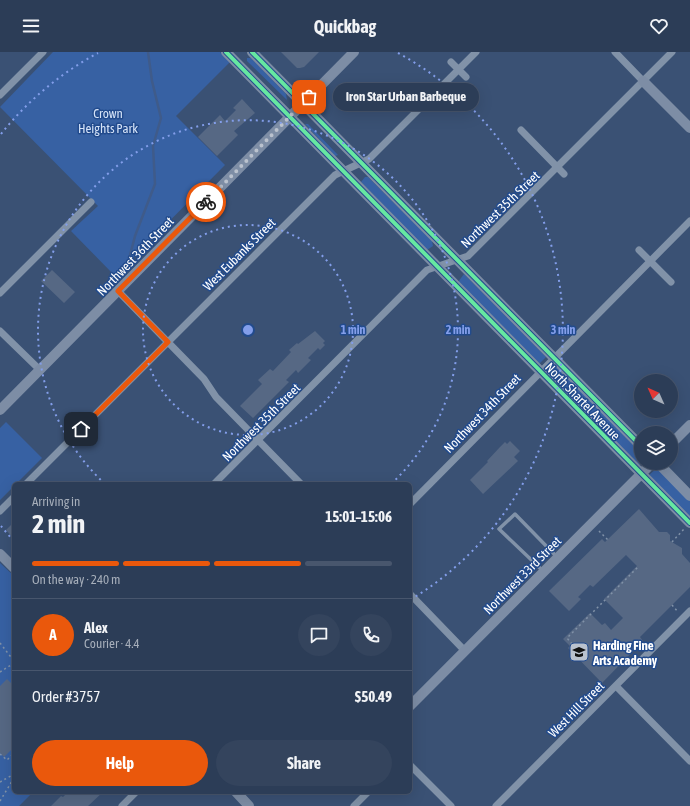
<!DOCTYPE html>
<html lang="en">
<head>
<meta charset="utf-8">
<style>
  body { margin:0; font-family:"Asap Condensed",sans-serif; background:#34445d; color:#f1f3f6; height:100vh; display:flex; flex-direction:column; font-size:15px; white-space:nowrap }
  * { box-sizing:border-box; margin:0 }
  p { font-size:13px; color:#a6aeba }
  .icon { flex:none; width:22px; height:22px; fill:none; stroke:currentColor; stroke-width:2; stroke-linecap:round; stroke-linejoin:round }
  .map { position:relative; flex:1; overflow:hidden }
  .panel { position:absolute; left:12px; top:430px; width:400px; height:312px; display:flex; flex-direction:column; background:#2c3d57; border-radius:6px; box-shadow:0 4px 16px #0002,0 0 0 1px #48566d }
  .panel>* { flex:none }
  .needle { width:26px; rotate:315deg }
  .fabs { position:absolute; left:634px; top:322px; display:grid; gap:8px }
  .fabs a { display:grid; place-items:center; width:44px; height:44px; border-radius:50%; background:#2c3d57; box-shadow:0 4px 16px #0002,0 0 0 1px #48566d; font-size:20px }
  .pin { position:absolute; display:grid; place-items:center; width:34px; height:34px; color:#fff; margin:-17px; border-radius:8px; box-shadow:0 2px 6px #0006 }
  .courier { position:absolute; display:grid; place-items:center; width:40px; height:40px; margin:-20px; border:3px solid #ea580c; border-radius:50%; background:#fff; color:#222; box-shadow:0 1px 5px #0007 }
  .bubble { position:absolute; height:28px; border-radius:14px; background:#2c3d57; box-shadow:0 4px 16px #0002,0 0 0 1px #48566d; font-size:13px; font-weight:700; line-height:28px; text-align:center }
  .summary em { font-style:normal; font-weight:700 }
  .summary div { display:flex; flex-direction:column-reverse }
  .summary { display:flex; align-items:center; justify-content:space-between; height:68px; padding:0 20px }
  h1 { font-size:26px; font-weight:700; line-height:30px }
  .bar { display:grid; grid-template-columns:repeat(4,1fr); gap:6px 4px; align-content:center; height:48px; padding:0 20px }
  .bar i { height:5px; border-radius:3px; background:#48566d }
  .bar .active { background:#ea580c }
  .bar p { grid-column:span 4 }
  .line { display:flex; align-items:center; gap:10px; padding:0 20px; border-top:1px solid #48566d }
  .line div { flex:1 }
  .round { display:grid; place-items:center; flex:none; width:42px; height:42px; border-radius:21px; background:#34445d }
  .cta { display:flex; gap:8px; margin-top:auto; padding:8px 20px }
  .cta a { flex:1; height:46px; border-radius:24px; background:#ea580c; color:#fff; font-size:16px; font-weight:700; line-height:46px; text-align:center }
  .cta a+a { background:#34445d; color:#f1f3f6 }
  header { display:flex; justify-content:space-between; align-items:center; height:52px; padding:0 20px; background:#2c3d57; font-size:18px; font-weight:700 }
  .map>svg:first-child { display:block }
  .green { fill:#3761a3 }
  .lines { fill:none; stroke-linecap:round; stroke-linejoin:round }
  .stream { stroke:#3f5b8a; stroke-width:2.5 }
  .building { fill:#566884 }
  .path { stroke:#8192a8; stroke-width:1.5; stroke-dasharray:2 3; stroke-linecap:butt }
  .lane { stroke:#8192a8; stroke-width:3.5 }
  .street { stroke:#8192a8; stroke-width:7 }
  .secondary { stroke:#7d8da5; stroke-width:10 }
  .cycleway-casing { stroke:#224b8d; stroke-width:6 }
  .cycleway { stroke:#66e7a1; stroke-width:4 }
  .done { stroke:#bac2ce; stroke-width:4; stroke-dasharray:0 7.2 }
  .route { stroke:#ea580c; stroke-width:5 }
  .ring { fill:none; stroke:#839eea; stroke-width:2; stroke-dasharray:2 4 }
  .labels { text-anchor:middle; stroke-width:3; stroke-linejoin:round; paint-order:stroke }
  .park-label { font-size:13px; fill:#d5e3f8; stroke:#224b8d }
  .street-label { font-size:13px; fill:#fff; stroke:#224b8d }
  .poi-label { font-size:13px; font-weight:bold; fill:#fff; stroke:#224b8d; text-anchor:start }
  .centre { fill:#839eea; stroke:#224b8d; stroke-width:2 }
  .ring-label { font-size:12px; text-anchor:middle; font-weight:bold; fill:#839eea; stroke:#224b8d; stroke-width:3; stroke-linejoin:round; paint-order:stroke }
</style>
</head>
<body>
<header><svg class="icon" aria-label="menu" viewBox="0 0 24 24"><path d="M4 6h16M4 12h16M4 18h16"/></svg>Quickbag<svg class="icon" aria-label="heart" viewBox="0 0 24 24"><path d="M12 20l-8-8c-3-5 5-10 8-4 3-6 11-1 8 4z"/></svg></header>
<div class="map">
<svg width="690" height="754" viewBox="0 0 690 754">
  <rect width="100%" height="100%" fill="#3a5174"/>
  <path class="green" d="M53 0H220L230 10 176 64 225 113 115 224 71 179 98 154 0 55Z
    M247 6H251L286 42 287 48 247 9Z
    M305 72H308L338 103 335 104Z
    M365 125H368L432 189 433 194 427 198 361 130Z
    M464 222 546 305 539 312 458 230Z
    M555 312 641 400V411H643L640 413H638L547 321Z
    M6 370 42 406 16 432H14V434L0 448V376Z
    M657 416 690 449V466L648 424Z
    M0 511 14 524V740H33L19 754H0Z"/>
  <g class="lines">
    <path class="stream" d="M128 211 135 184 155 132 153 94 161 66 152 29 148 0"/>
  </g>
  <path class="building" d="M281 0H319L304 15 300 16H297Z
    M242 47 255 61 234 79 238 83 217 104 198 85 220 63 225 69 236 58 233 56Z
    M52 218 75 240 64 251 41 229Z
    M315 279 325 289 323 291 325 293 320 298 318 296 308 306 311 308 298 321 296 318 286 328 289 330 253 366 240 354 262 332 258 328 270 317 273 319 291 300 289 298 297 291 298 292Z
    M510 389 520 399 514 405 518 409 483 442 470 428 488 410 487 409 500 395 505 390 507 392Z
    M639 457 659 480H667L670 483V489L682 496V502L690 511V535L640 585 643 589 602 631 568 596 570 594 563 587 590 561 602 573 605 571 611 578 623 566 604 547 637 514 626 503 593 535 590 533 578 545 581 547 569 559 549 539 602 487 605 490Z
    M14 470V487L6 478Z
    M7 627 14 634V695L4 705 0 701V634Z
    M68 740H103L88 754H51L61 744 63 745Z"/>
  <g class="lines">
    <path class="path" d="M599 479 608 488
      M672 490 684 477
      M672 553 678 560
      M0 591 14 609
      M572 592 567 586 638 515
      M0 620 14 611
      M0 702 7 708 14 701
      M0 730 14 722
      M0 749 14 726"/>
    <path class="lane" d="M543 519 499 477 515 462 556 504"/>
    <path class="street" d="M615 0 643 29
      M451 10 466 25
      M0 43 43 0
      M521 78 564 122
      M639 198 671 230
      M118 239 204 327 216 345 301 432
      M0 241 91 150
      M0 279 40 318
      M26 432 335 123 369 107 476 0
      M214 432 427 218 468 204 672 0
      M410 452 690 169
      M0 459 14 445
      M410 542 465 599
      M616 634 690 709
      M410 713 451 754
      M122 754 136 740
      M354 754 368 740
      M496 754 690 559"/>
    <path class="secondary" d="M226 0 690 471
      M252 0 641 394
      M643 29 690 76
      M0 358 354 0
      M671 392 690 373
      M658 411 690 444
      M0 502 14 516
      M410 654 652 411
      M236 740 249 754"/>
    <g class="cycleway-casing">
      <path id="cycleway" d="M226 0 690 471
        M252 0 641 394"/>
    </g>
    <use href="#cycleway" class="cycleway"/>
  </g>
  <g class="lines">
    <path class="done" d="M206 150 309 45"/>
    <path class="route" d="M81 377 168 290 118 239 206 150"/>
  </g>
  <g class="ring">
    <circle cx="248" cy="278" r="105"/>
    <path d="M105 432A210 210 0 1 1 391 432"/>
    <path d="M14 489A315 315 0 0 1 1 474M1 82A315 315 0 0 1 98 1M398 1A315 315 0 0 1 410 548"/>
  </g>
  <defs>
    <g id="school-square" transform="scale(1)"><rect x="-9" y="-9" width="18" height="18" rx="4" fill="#bac2ce" stroke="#224b8d"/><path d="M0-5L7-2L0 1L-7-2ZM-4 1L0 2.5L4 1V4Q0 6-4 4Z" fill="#111"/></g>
  </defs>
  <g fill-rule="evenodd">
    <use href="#school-square" x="579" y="600"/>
  </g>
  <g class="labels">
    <g class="park-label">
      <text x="108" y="66">Crown<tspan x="108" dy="15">Heights Park</tspan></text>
    </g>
    <g class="street-label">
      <text transform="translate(500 157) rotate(-44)" y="5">Northwest 35th Street</text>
      <text transform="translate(239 202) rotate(-45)" y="5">West Eubanks Street</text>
      <text transform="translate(135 204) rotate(-46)" y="5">Northwest 36th Street</text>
      <text transform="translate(583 349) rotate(46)" y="5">North Shartel Avenue</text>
      <text transform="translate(482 361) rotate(-46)" y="5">Northwest 34th Street</text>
      <text transform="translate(261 370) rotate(-45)" y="5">Northwest 35th Street</text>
      <text transform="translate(522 523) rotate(-45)" y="5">Northwest 33rd Street</text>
      <text transform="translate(576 657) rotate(-45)" y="5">West Hill Street</text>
    </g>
    <g class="poi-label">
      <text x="593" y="598">Harding Fine<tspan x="593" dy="15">Arts Academy</tspan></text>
    </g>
  </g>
  <circle cx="248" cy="278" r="6" class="centre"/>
  <g class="ring-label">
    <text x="353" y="282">1 min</text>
    <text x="458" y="282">2 min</text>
    <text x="563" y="282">3 min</text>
  </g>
</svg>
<div class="fabs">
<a><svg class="needle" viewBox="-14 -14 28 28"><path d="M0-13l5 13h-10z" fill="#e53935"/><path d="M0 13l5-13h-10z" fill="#a6aeba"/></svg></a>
<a><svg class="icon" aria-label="layers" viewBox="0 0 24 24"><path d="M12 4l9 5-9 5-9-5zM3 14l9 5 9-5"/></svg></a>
</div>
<div class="pin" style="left:309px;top:45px;background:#ea580c"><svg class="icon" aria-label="bag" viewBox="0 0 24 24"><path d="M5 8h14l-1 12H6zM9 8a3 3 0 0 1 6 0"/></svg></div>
<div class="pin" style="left:81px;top:377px;background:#1f2937"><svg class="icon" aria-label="home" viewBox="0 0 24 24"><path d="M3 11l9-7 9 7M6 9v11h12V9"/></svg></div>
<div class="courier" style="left:206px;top:150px"><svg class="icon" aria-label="bike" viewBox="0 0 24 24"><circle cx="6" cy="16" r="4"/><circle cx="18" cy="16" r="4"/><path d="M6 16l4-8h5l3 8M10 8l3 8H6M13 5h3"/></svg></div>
<div class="bubble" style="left:333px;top:31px;width:146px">Iron Star Urban Barbeque</div>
<section class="panel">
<div class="summary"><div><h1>2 min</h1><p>Arriving in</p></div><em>15:01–15:06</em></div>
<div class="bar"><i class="active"></i><i class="active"></i><i class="active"></i><i></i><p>On the way · 240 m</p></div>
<div class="line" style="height:72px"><b class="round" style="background:#ea580c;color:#fff">A</b><div><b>Alex</b><p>Courier · 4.4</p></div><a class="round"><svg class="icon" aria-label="chat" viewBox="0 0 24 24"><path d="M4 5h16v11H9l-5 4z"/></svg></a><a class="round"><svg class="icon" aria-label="phone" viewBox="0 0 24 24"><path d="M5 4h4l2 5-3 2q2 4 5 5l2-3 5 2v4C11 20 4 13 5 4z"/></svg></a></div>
<div class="line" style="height:52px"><div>Order #3757</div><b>$50.49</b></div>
<div class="cta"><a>Help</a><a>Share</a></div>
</section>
</div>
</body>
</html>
